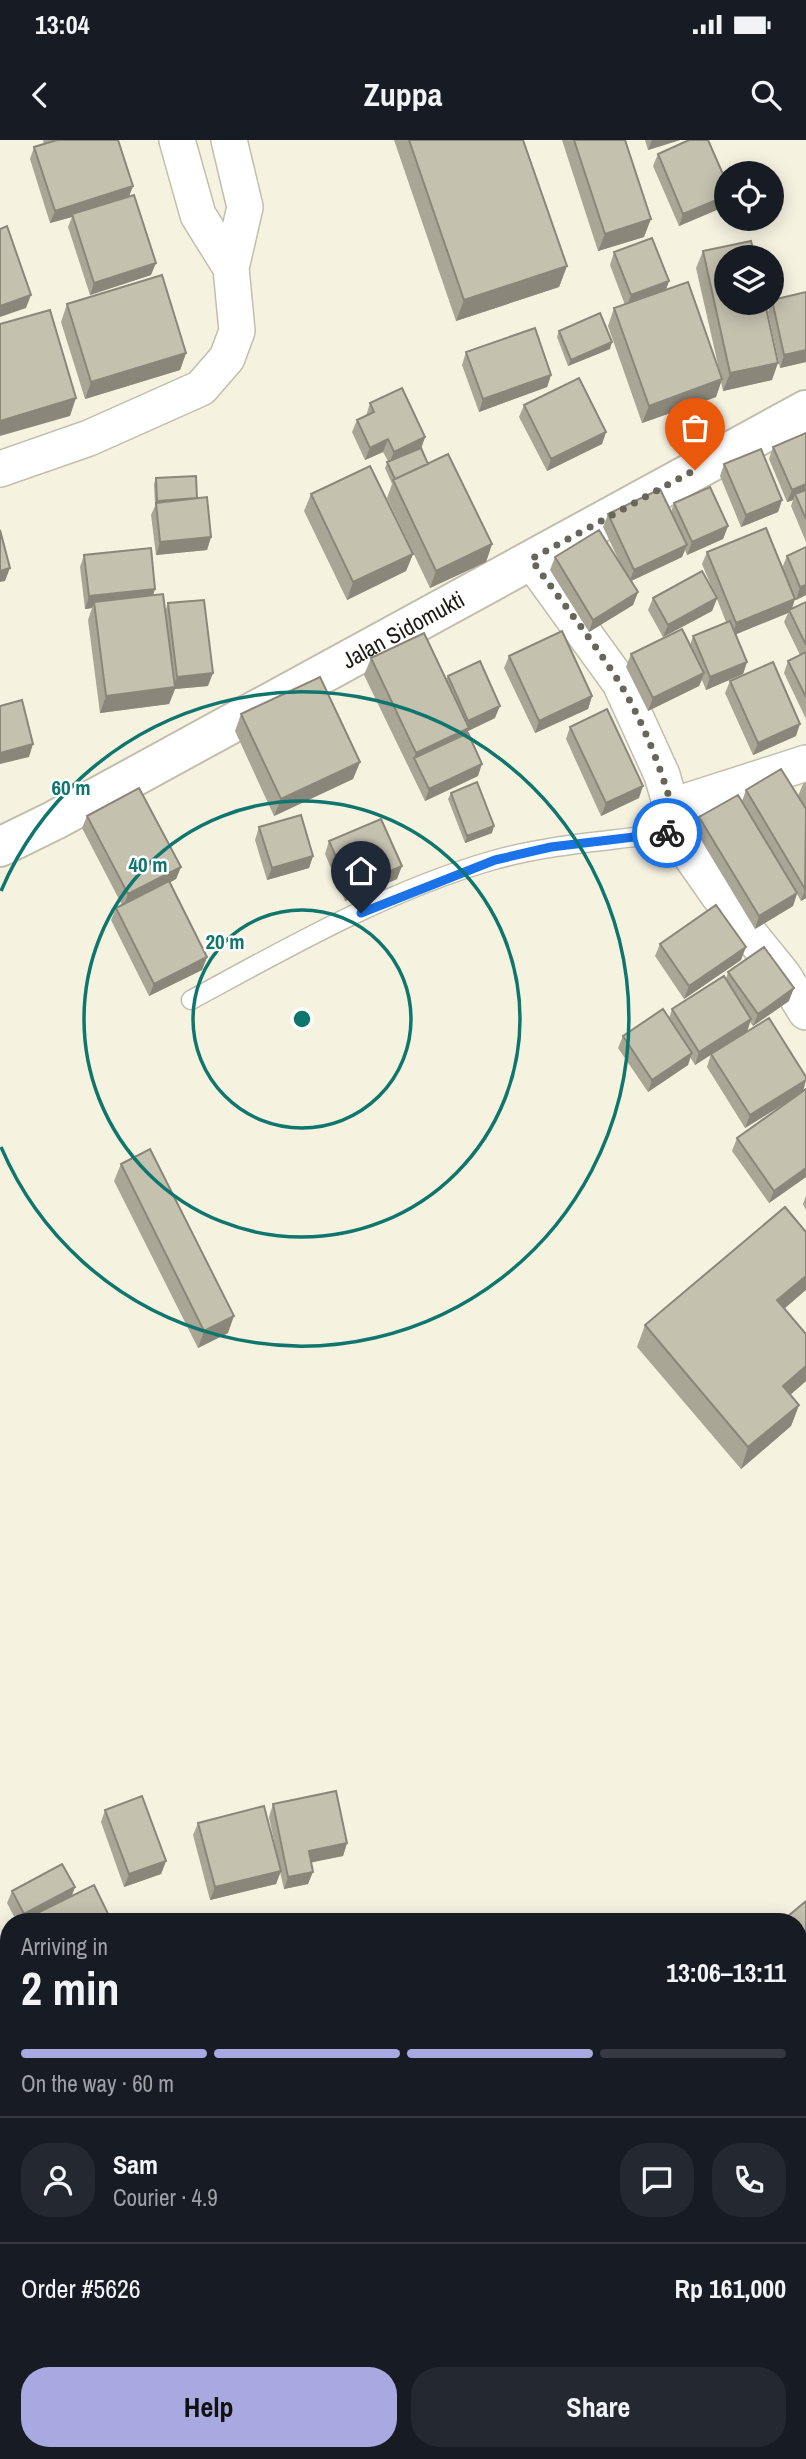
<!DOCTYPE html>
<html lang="en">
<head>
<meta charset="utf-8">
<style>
  body { margin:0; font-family:"Archivo Narrow",sans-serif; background:#242831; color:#f1f3f6; height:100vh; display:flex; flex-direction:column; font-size:26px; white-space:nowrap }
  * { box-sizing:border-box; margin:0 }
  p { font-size:23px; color:#9ea1a6 }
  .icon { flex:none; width:38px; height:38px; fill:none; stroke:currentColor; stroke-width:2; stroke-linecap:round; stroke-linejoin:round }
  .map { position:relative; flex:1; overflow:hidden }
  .drawer { position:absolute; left:0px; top:1773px; width:807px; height:548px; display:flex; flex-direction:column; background:#171b24; border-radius:28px 28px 0 0; box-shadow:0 4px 18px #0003 }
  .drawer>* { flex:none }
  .fabs { position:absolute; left:714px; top:21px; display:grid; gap:14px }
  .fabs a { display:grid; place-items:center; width:70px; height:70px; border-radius:50%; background:#171b24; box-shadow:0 4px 18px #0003; font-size:35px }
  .pin { position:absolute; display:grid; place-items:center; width:60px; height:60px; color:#fff; margin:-72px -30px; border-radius:50% 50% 50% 0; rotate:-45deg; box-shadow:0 0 7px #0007 }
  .pin .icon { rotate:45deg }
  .courier { position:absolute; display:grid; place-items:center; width:70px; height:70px; margin:-35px; border:5px solid #1a73e8; border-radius:50%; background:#fff; color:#222; box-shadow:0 2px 9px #0007 }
  .headline em { font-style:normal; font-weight:700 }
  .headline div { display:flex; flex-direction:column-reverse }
  .headline { display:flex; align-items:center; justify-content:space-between; height:119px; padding:0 21px }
  h1 { font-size:46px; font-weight:700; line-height:52px }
  .bar { display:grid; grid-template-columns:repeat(4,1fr); gap:10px 7px; align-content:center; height:84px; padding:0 21px }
  .bar i { height:9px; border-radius:5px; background:#363941 }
  .bar .current { background:#a7a9e0 }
  .bar p { grid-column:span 4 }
  .line { display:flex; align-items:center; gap:18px; padding:0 21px; border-top:2px solid #363941 }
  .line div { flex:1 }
  .round { display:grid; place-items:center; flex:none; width:74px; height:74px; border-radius:28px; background:#242831 }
  .cta { display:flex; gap:14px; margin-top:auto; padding:14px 21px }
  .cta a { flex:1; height:80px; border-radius:28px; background:#a7a9e0; color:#111; font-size:28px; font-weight:700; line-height:80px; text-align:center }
  .cta a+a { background:#242831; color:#f1f3f6 }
  .status { display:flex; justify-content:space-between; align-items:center; height:49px; padding:0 35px; background:#171b24; direction:ltr }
  .status svg { height:19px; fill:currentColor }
  header { display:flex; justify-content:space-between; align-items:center; height:91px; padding:0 21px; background:#171b24; font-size:32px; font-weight:700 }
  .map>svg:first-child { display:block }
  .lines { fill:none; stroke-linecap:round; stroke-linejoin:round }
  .service-casing { stroke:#c2beac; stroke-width:21 }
  .minor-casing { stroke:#c2beac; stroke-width:38 }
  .secondary-casing { stroke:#c2beac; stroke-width:42 }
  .service { stroke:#fff; stroke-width:18 }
  .minor { stroke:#fff; stroke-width:35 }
  .secondary { stroke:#fff; stroke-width:38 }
  .wall { fill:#a9a696 }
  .shaded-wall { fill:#8a877a }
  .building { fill:#c5c1af; stroke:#8a877a; stroke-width:2 }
  .done { stroke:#68665b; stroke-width:7; stroke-dasharray:0 12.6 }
  .route { stroke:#1a73e8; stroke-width:9 }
  .ring { fill:none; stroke:#0f766e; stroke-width:3.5 }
  .labels { text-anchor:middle; stroke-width:5; stroke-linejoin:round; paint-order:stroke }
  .street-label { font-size:23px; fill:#1c1b14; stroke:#fff }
  .centre { fill:#0f766e; stroke:#fff; stroke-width:3.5 }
  .ring-label { font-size:21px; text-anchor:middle; font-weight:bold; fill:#0f766e; stroke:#fff; stroke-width:5; stroke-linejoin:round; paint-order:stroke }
</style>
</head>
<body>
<div class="status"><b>13:04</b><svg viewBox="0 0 49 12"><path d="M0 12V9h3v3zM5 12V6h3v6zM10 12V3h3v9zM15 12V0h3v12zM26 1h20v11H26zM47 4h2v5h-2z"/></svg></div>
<header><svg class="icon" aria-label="back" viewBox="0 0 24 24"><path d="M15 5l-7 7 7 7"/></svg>Zuppa<svg class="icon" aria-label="search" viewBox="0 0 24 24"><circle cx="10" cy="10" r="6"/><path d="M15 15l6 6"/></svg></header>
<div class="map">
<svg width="806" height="2319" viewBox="0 0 806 2319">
  <rect width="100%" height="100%" fill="#f6f2e0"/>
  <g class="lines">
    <g class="service-casing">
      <path id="service" d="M191 860C287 808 388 750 494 720 554 703 617 701 678 691
        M798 2153 806 2160"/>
    </g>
    <g class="minor-casing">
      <path id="minor" d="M177 0 198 75 231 128
        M0 329 89 298 201 248 227 218 237 191 231 128 245 67 229 0
        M531 420 620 543 662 635 678 691 691 716 719 756 783 835 806 872
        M672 666 806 623
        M798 1862 806 1857
        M798 1909 806 1917
        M0 1937 9 1933
        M0 2089 9 2107
        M0 2274 9 2267"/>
    </g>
    <g class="secondary-casing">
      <g id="secondary">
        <path id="s1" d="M0 707 55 680 806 270"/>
      </g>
    </g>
    <use href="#service" class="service"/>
    <use href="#minor" class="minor"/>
    <use href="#secondary" class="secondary"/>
  </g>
  <path class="wall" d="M43 0H118L133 46 129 56 151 135 90 155 68 87 72 77 50 83 30 19 34 7 44 4Z
    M394 0H523L567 126 559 147 456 181Z
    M562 0H625L644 97 598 111Z
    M645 0H680L648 10Z
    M658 14 726 41V66L679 86 653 26Z
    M703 111 772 240 723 251 721 242 716 257 642 283 608 186 614 168 625 165 610 125 614 112 669 141 666 150 719 229 696 128Z
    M806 152V222L780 228 768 172 772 160Z
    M67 164 186 213 180 230 85 259 61 182Z
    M559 191 610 209 568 226 557 197Z
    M466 212 551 235 547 247 479 272 462 225Z
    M370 263 425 297 421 308 428 324 492 404 486 422 430 448 387 358 392 344 385 328 388 321 383 312 365 320 352 292 357 280 366 276Z
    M524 265 606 292 602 304 547 331 519 277Z
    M806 293V402L791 366 793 360 787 362 769 319 773 307Z
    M724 324 782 360 778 372 741 387 720 336Z
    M156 338 197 358 211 397 207 410 156 415 151 375 155 366 154 344Z
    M311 354 413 414 406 431 347 460 304 371Z
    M674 363 728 386 723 399 687 415 685 410 682 417 631 441 638 452 633 465 589 492 550 430 555 417 623 429 603 387 608 374 671 372Z
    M806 407V455L796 460 782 428 787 416Z
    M707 412 792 468 806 462V579L784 533 788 521 800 515 784 482 788 473 735 494 747 522 743 534 706 550 702 540 699 546 648 571 626 527 631 514 690 505 693 496 726 482 717 459 712 471 663 497 648 470 653 458 715 455 702 424Z
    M84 415 155 449 153 455 165 472 168 463 208 546 175 549 169 564 100 573 88 480 92 468 85 469 80 427Z
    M509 516 592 556 588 569 535 593 504 528Z
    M371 518 446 539 448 536 495 578 468 591V593L478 636 425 661 364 535Z
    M730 541 796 596 753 615 725 553Z
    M241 574 360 622 353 639 274 676 235 591Z
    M570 587 639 658 601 676 566 599Z
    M806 642V758L801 761 797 754 793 766 755 789 695 690 699 677 742 661 746 650 798 656 803 644Z
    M451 653 492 693 465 703 448 659Z
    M87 676 181 727 176 739 169 743 207 817 202 830 149 856 111 780 116 768 122 765 82 688Z
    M259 687 313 716 309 728 267 740 255 700Z
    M329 701 397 739 345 761 325 714Z
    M660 804 741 820 684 859 655 816Z
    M728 832 789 861 753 886 750 882 747 892 803 951 806 949V1037L769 1063 732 1011 737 998 795 957 745 988 707 927 711 914 695 925 690 917 688 925 648 952 618 908 623 896 669 878 672 869 726 839Z
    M121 1024 228 1193 198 1208 114 1041Z
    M806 1056V1070L803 1064Z
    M645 1185 806 1194V1241L790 1255 799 1265 791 1286 741 1329 637 1207Z
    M273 1664 347 1703 343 1716 311 1722 308 1744 284 1749 280 1732 276 1744 210 1760 193 1695 198 1683 278 1720 269 1677Z
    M105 1670 166 1721 161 1734 124 1747 101 1682Z
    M75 1747 72 1755 112 1782H17L7 1763 12 1751Z
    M9 1832V1910L8 1912 0 1916V1836Z
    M806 1870V1886L802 1881Z
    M9 2025V2085L0 2071V2031Z"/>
  <path class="shaded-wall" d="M652 0H680L648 10Z
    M133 46 128 59 72 74V77L50 83 55 71Z
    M726 56V66L679 86 683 74Z
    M651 79 644 97 598 111 605 94Z
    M156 123 151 135 90 155 94 143Z
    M567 126 559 147 456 181 464 160Z
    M669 141 664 154 626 168 631 155Z
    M31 155 26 168 0 177V166Z
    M612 202 610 209 568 226 571 220Z
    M806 210V222L780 228 784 215Z
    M186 213 180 230 85 259 91 242Z
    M778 223 772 240 723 251 730 233Z
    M551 235 547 247 479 272 483 259Z
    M722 239 716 257 642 283 649 266Z
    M76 258 70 276 0 296V281Z
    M606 292 602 304 547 331 551 319Z
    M425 297 421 309 389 324 394 312Z
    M388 299 383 312 365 320 370 308Z
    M806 344V354H795L793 360 787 362 792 350Z
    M782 360 778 372 741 387 746 375Z
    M728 386 723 399 687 415 692 402Z
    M211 397 207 410 156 415 160 402Z
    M492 404 486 422 430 448 436 431Z
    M687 405 682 417 629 442 634 430Z
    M413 414 406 431 347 460 353 442Z
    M10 428 5 441 0 442V431Z
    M806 445V455L796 460 800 447Z
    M155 449 151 461 94 462 92 468 85 469 89 456Z
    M638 452 633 465 589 492 593 480Z
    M717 458 712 471 663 497 668 485Z
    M795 459 791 472 789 470 788 473 732 496 736 483Z
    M747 522 743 534 706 550 710 537Z
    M213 533 208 546 175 549 169 564 100 573 106 556 173 547 177 537Z
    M704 533 699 546 648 571 653 558Z
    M592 556 588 569 535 593 539 581Z
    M500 566 495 578 468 591 463 606 414 618 416 613 465 590 468 581Z
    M800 584 796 596 753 615 758 603Z
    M33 604 29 617 0 624V613Z
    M360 622 353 639 274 676 281 659Z
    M482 624 478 636 425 661 429 649Z
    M643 646 639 658 601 676 606 663Z
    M494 686 492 693 465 703 467 696Z
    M313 716 309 728 267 740 272 728Z
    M402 726 397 739 345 761 350 748Z
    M181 727 176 739 123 767 128 754Z
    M805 749 806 758 801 761Z
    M797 753 793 766 755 789 759 776Z
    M746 807 741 820 684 859 689 846Z
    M207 817 202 830 149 856 154 844Z
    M794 848 789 861 753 886 758 874Z
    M751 879 747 892 695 925 699 912Z
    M692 913 688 925 648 952 652 940Z
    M806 940 803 952 745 988 750 975Z
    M806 1028V1037L769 1063 774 1051Z
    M806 1136V1150L770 1181 777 1160Z
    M234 1176 228 1193 198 1208 204 1191Z
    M806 1226V1241L775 1268 783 1246Z
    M799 1265 791 1286 741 1329 748 1307Z
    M347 1703 343 1716 304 1724 309 1711Z
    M166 1721 161 1734 124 1747 129 1734Z
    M281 1731 276 1744 210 1760 215 1747Z
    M313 1732 308 1744 284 1749 288 1737Z
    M75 1747 70 1760 29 1777 27 1782H21L24 1774Z
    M806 1834V1843L798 1849V1841Z
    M9 1901 8 1912 0 1916V1905Z"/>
  <path class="building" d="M57 0H118L133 46 55 71 34 7Z
    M409 0H523L567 126 464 160Z
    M574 0H625L651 79 605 94Z
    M689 0H708L726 41V56L683 74 658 14Z
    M134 55 156 123 94 143 72 74Z
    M7 86 31 155 0 166V89Z
    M652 98 669 141 631 155 614 112Z
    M751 101 755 117H726V163H765L778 223 730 233 703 111Z
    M162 135 186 213 91 242 67 164Z
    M688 142 722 239 649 266 614 168Z
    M806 152V210L784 215 772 160Z
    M50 170 76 258 0 281V184Z
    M600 173 612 202 571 220 559 191Z
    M535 188 551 235 483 259 466 212Z
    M579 238 606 292 551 319 524 265Z
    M402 248 425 297 394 312 388 299 370 308 357 280 374 272 370 263Z
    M806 293V344L792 350 773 307Z
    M421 308 428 324 395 339 387 322Z
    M761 309 782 360 746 375 724 324Z
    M448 314 492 404 436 431 393 340Z
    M370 326 413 414 353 442 311 354Z
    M196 336 197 358 157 361 156 338Z
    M710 347 728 386 692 402 674 363Z
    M660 349 687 405 634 430 608 374Z
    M806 350V379L795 354Z
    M207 357 211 397 160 402 156 363Z
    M766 388 795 459 736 483 707 412Z
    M0 390 10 428 0 431Z
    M599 390 638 452 593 480 555 417Z
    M806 407V445L800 447 787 416Z
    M151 408 155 449 89 456 84 415Z
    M702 431 717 458 668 485 653 458Z
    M163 454 175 547 106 556 94 462Z
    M204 460 213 533 177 537 168 463Z
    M806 462V505L789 470Z
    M730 481 747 522 710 537 693 496Z
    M682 489 704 533 653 558 631 514Z
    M562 491 592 556 539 581 509 516Z
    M424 493 469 588 416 613 371 518Z
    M806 512V557L788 521Z
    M480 521 500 566 468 581 448 536Z
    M773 522 800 584 758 603 730 541Z
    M320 537 360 622 281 659 241 574Z
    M22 560 33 604 0 613V566Z
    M607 569 643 646 606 663 570 587Z
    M468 593 482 624 429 649 414 618Z
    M781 629 806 669 805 749 746 650Z
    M477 642 494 686 467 696 451 653Z
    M139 648 181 727 128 754 87 676Z
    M738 655 797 753 759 776 699 677Z
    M301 675 313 716 272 728 259 687Z
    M381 679 402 726 350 748 329 701Z
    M169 741 207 817 154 844 116 768Z
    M716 765 746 807 689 846 660 804Z
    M764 807 794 848 758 874 728 832Z
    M724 836 751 879 699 912 672 869Z
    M663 869 692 913 652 940 623 896Z
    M769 878 806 937V940L750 975 711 914Z
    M806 949V1028L774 1051 737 998Z
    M150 1009 234 1176 204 1191 121 1024Z
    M785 1067 806 1092V1136L777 1160 806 1194V1226L783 1246 799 1265 748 1307 645 1185Z
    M336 1651 347 1703 309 1711 313 1732 288 1737 273 1664Z
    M142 1656 166 1721 129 1734 105 1670Z
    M264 1666 281 1731 215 1747 198 1683Z
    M62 1724 75 1747 24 1774 12 1751Z
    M94 1745 112 1782H31L29 1777Z
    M806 1761V1834L798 1841V1782H781Z
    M9 1832V1880L0 1862V1836Z
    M0 1874 9 1891V1901L0 1905Z
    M9 2025V2057L0 2043V2031Z
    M806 2287V2319H771L779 2312H798V2294Z"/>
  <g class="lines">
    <path class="done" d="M667 693 678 691C667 642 645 584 619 542 592 499 560 460 531 419L695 330"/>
    <path class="route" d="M361 773 495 720 551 707 667 693"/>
  </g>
  <g class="ring">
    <circle cx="302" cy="879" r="109"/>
    <circle cx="302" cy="879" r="218"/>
    <path d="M1 751A327 327 0 1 1 1 1007"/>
  </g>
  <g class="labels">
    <g class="street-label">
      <text dy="8" stroke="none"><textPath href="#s1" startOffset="458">Jalan Sidomukti</textPath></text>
    </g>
  </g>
  <circle cx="302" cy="879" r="10" class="centre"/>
  <g class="ring-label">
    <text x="71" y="655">60 m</text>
    <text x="148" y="732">40 m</text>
    <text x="225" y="809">20 m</text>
  </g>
</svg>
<div class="fabs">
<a><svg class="icon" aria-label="locate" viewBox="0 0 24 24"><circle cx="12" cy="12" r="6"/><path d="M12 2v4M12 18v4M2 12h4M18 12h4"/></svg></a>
<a><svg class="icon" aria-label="layers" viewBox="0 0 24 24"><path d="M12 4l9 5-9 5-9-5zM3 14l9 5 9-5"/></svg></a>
</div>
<div class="pin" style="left:695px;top:330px;background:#ea580c"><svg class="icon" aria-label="bag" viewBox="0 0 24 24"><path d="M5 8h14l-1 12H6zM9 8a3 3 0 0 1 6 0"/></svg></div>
<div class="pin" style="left:361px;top:773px;background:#1f2937"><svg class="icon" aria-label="home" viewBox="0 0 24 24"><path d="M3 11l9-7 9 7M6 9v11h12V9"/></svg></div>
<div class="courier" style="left:667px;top:693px"><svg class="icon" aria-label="bike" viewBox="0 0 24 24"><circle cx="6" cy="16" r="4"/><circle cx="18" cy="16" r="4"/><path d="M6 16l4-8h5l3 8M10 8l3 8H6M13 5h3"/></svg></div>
<section class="drawer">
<div class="headline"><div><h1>2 min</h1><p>Arriving in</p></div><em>13:06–13:11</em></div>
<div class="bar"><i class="current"></i><i class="current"></i><i class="current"></i><i></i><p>On the way · 60 m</p></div>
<div class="line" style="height:126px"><a class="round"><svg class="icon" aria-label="person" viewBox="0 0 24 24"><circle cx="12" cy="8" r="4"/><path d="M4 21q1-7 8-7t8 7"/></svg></a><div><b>Sam</b><p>Courier · 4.9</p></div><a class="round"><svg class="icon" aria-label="chat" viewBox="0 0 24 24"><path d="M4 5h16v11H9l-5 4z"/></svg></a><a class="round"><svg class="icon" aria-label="phone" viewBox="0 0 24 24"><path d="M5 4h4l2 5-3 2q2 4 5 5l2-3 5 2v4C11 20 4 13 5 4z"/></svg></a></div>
<div class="line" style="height:91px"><div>Order #5626</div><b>Rp 161,000</b></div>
<div class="cta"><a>Help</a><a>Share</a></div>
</section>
</div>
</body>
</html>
